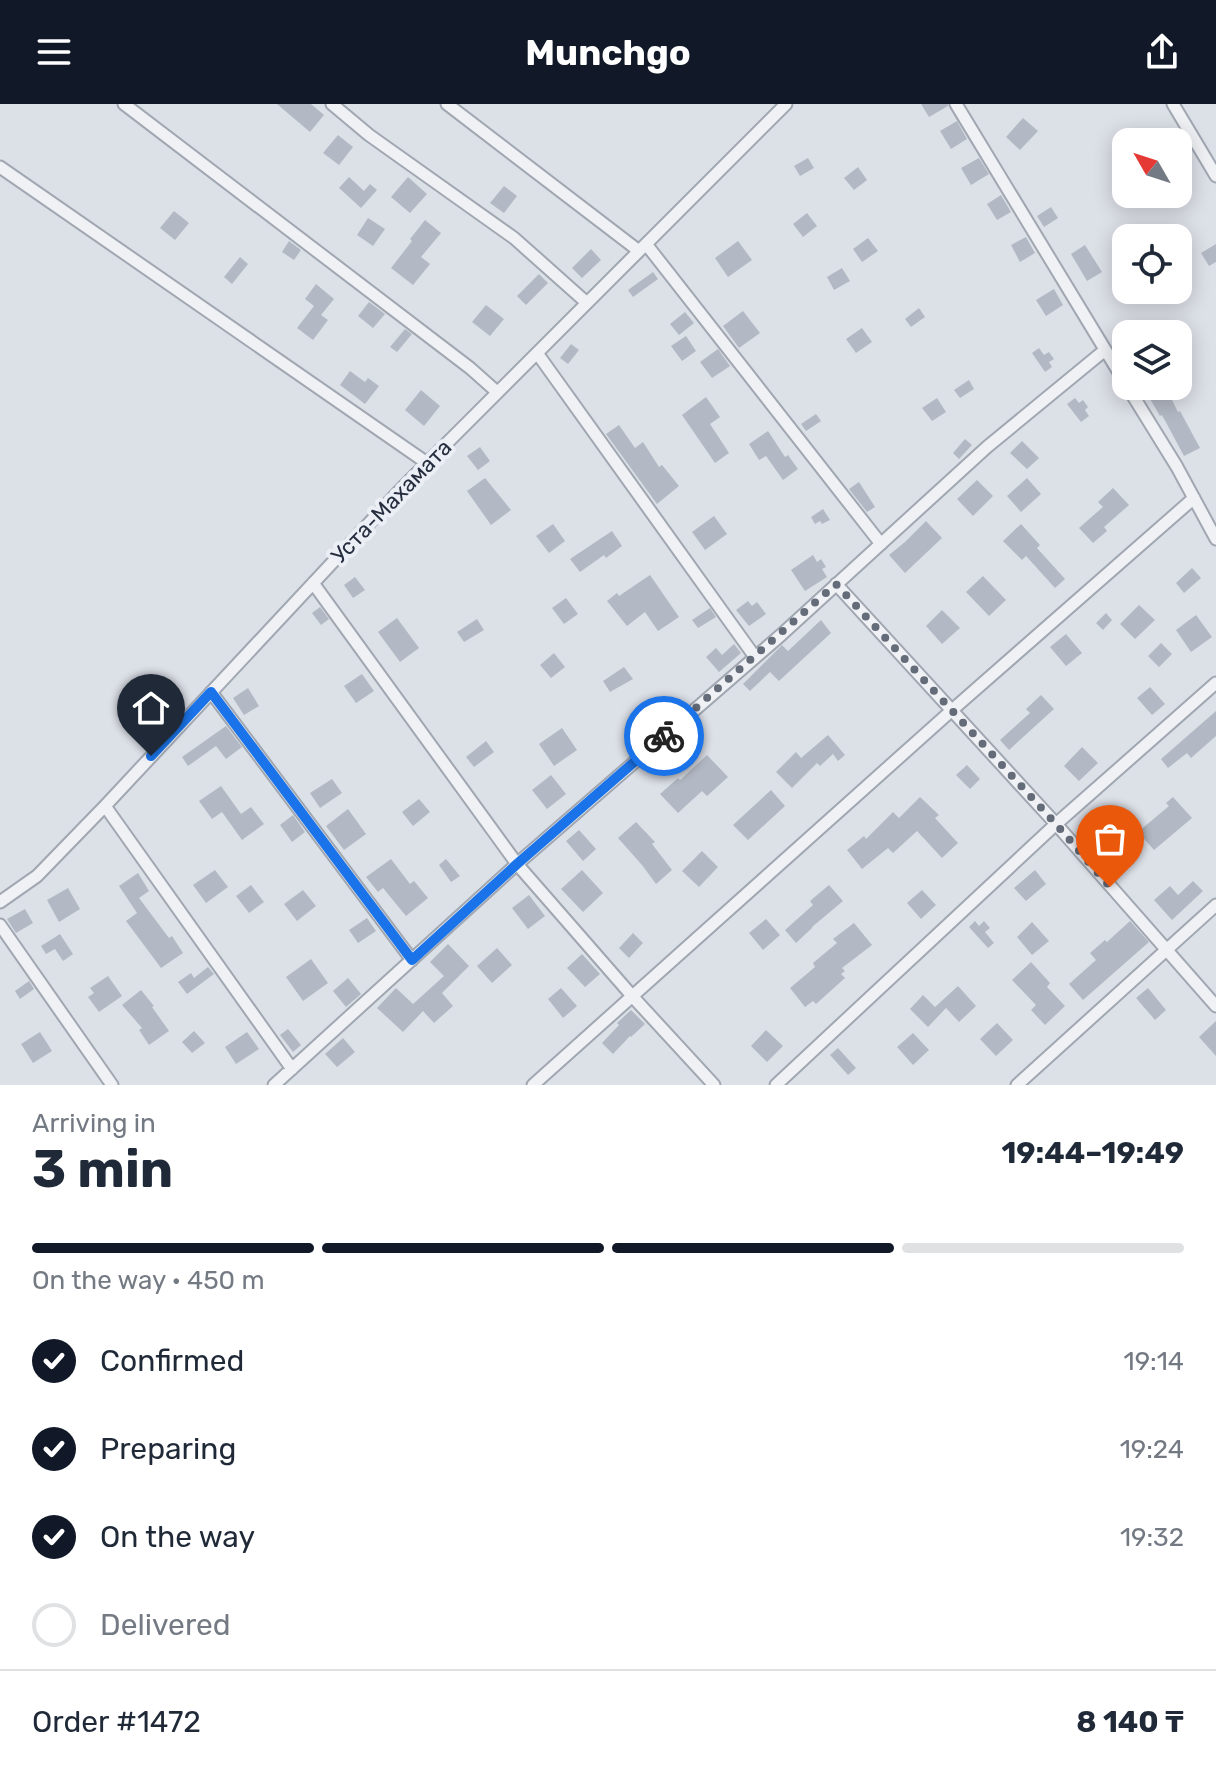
<!DOCTYPE html>
<html lang="en">
<head>
<meta charset="utf-8">
<style>
  body { margin:0; font-family:Rubik,sans-serif; background:#f6f6f7; color:#1f2937; height:100vh; display:flex; flex-direction:column; font-size:30px; white-space:nowrap }
  * { box-sizing:border-box; margin:0 }
  p { font-size:26px; color:#747a83 }
  .icon { flex:none; width:44px; height:44px; fill:none; stroke:currentColor; stroke-width:2; stroke-linecap:round; stroke-linejoin:round }
  .map { position:relative; height:981px; overflow:hidden }
  .panel { display:flex; flex-direction:column; background:#fff; flex:1 }
  .panel>* { flex:none }
  .needle { width:52px; rotate:309deg }
  .tools { position:absolute; left:1112px; top:24px; display:grid; gap:16px }
  .tools a { display:grid; place-items:center; width:80px; height:80px; border-radius:16px; background:#fff; box-shadow:0 4px 20px #0003; font-size:40px }
  .pin { position:absolute; display:grid; place-items:center; width:68px; height:68px; color:#fff; margin:-82px -34px; border-radius:50% 50% 50% 0; rotate:-45deg; box-shadow:0 0 8px #0007 }
  .pin .icon { rotate:45deg }
  .courier { position:absolute; display:grid; place-items:center; width:80px; height:80px; margin:-40px; border:6px solid #1a73e8; border-radius:50%; background:#fff; color:#222; box-shadow:0 2px 10px #0007 }
  .summary em { font-style:normal; font-weight:700 }
  .summary div { display:flex; flex-direction:column-reverse }
  .summary { display:flex; align-items:center; justify-content:space-between; height:136px; padding:0 32px }
  h1 { font-size:52px; font-weight:700; line-height:60px }
  .bar { display:grid; grid-template-columns:repeat(4,1fr); gap:12px 8px; align-content:center; height:96px; padding:0 32px }
  .bar i { height:10px; border-radius:6px; background:#e0e1e3 }
  .bar .on { background:#111827 }
  .bar p { grid-column:span 4 }
  .line { display:flex; align-items:center; gap:20px; padding:0 32px; border-top:2px solid #e0e1e3 }
  .line div { flex:1 }
  ol { padding:0 32px; list-style:none }
  li { display:flex; align-items:center; gap:24px; height:88px }
  li p { margin-inline-start:auto }
  li .icon { padding:8px; border-radius:50%; background:#111827; color:#fff; stroke-width:4 }
  li:last-child { color:#747a83 }
  li i { width:44px; height:44px; border:4px solid #e0e1e3; border-radius:50% }
  header { display:flex; justify-content:space-between; align-items:center; height:104px; padding:0 32px; background:#111827; color:#fff; font-size:36px; font-weight:700 }
  .map>svg:first-child { display:block }
  .building { fill:#b3b9c4 }
  .lines { fill:none; stroke-linecap:round; stroke-linejoin:round }
  .minor-casing { stroke:#a1a7b1; stroke-width:15 }
  .minor { stroke:#eff1f5; stroke-width:11 }
  .done { stroke:#656c79; stroke-width:8; stroke-dasharray:0 14.4 }
  .route { stroke:#1a73e8; stroke-width:10 }
  .labels { text-anchor:middle; stroke-width:8; stroke-linejoin:round; paint-order:stroke }
  .street-label { font-size:22px; fill:#252d3e; stroke:#ebeff5 }
</style>
</head>
<body>
<header><svg class="icon" aria-label="menu" viewBox="0 0 24 24"><path d="M4 6h16M4 12h16M4 18h16"/></svg>Munchgo<svg class="icon" aria-label="share" viewBox="0 0 24 24"><path d="M12 15V3M7 8l5-5 5 5M5 13v7h14v-7"/></svg></header>
<div class="map">
<svg width="1216" height="981" viewBox="0 0 1216 981">
  <rect width="100%" height="100%" fill="#dce0e7"/>
  <path class="building" d="M277 0H311L324 11 310 28Z
    M921 0H948V2L929 13Z
    M1023 14 1038 27 1020 46 1006 33Z
    M957 17 967 35 951 45 940 27Z
    M338 31 353 43 339 61 323 49Z
    M808 54 814 64 800 72 794 62Z
    M979 54 989 70 971 81 961 64Z
    M858 63 867 76 854 86 844 74Z
    M349 73 364 87 370 80 377 86 361 104 339 84Z
    M408 73 427 90 410 109 391 93Z
    M504 82 517 92 504 109 490 99Z
    M1001 91 1011 108 997 116 987 100Z
    M1051 103 1058 114 1044 123 1037 112Z
    M174 107 189 119 175 136 160 124Z
    M807 109 817 122 803 133 793 120Z
    M368 114 385 125 373 142 357 131Z
    M425 116 441 129 421 153 430 160 413 181 391 164 412 137 410 135Z
    M1026 133 1035 149 1020 158 1011 141Z
    M868 134 878 147 862 158 853 145Z
    M289 137 301 146 294 156 282 148Z
    M738 137 752 156 728 173 715 154Z
    M1216 140V158L1209 162 1201 149Z
    M1085 141 1102 168 1087 177 1071 150Z
    M591 145 601 156 582 174 572 164Z
    M240 153 248 160 232 180 224 173Z
    M842 164 850 177 834 186 827 173Z
    M653 168 658 175 633 193 628 186Z
    M539 170 548 179 526 201 517 192Z
    M316 180 334 195 321 211 328 216 313 236 297 224 314 202 305 195Z
    M1054 185 1063 201 1046 212 1036 196Z
    M369 198 385 210 373 224 358 212Z
    M486 201 504 215 490 232 472 218Z
    M919 204 925 213 911 223 905 215Z
    M743 207 760 229 739 244 723 222Z
    M685 208 694 219 679 231 670 220Z
    M862 224 872 238 856 249 846 235Z
    M405 225 412 230 397 248 390 243Z
    M686 232 696 247 682 257 671 242Z
    M571 240 579 246 568 260 560 254Z
    M1039 244 1044 251 1049 248 1054 255 1049 258 1052 263 1045 268 1032 249Z
    M718 245 730 262 712 274 700 258Z
    M350 267 365 278 368 274 379 282 365 300 340 281Z
    M969 276 974 285 960 294 954 286Z
    M1166 284 1178 308 1180 307 1200 344 1184 352 1162 311 1160 312 1149 293Z
    M421 286 440 302 424 322 405 306Z
    M706 293 720 313 710 320 729 349 715 359 682 311Z
    M937 294 946 308 932 317 922 304Z
    M1075 294 1079 299 1083 296 1088 303 1085 306 1089 312 1081 318 1067 300Z
    M816 310 821 317 806 327 801 320Z
    M619 321 635 344 643 338 659 363 662 361 679 382 657 400 606 330Z
    M768 327 785 353 788 351 798 365 783 376 766 352 759 356 749 340Z
    M965 335 972 341 959 355 953 349Z
    M1022 337 1039 354 1027 365 1010 349Z
    M480 343 490 357 478 366 467 352Z
    M485 374 511 406 491 421 467 387Z
    M1027 374 1041 390 1021 408 1007 392Z
    M977 376 993 392 973 412 957 395Z
    M859 378 875 403 867 408 849 385Z
    M1113 384 1129 401 1104 423 1107 427 1093 439 1079 424 1103 403 1098 398Z
    M823 405 830 416 822 420 820 417 815 420 811 413Z
    M714 412 727 430 705 446 692 428Z
    M926 417 942 434 905 469 889 451 905 438Z
    M553 420 565 437 549 449 536 432Z
    M1021 420 1040 441 1037 444 1065 475 1055 484 1026 452 1022 456 1003 437Z
    M612 427 622 442 606 454 604 451 580 468 570 455Z
    M813 451 817 458 821 455 826 463 822 465 827 473 805 487 791 466Z
    M1192 464 1201 474 1184 489 1176 479Z
    M650 471 679 513 658 527 645 508 627 522 607 497 617 489 619 492Z
    M983 472 1006 496 989 512 966 488Z
    M355 473 365 486 353 494 344 481Z
    M566 494 578 510 564 520 552 504Z
    M748 497 752 502 757 498 766 510 749 522 736 506Z
    M1139 501 1155 516 1135 535 1120 520Z
    M320 503 329 515 321 521 312 509Z
    M710 504 716 513 698 524 692 516Z
    M942 506 960 524 942 540 926 522Z
    M1106 509 1112 516 1103 526 1096 519Z
    M1196 511 1212 533 1191 548 1176 526Z
    M397 514 419 544 400 558 378 528Z
    M477 515 484 526 464 538 457 528Z
    M821 516 831 529 779 577 770 568 750 587 743 580 782 541 788 547Z
    M1066 530 1082 549 1066 562 1050 543Z
    M1161 539 1172 550 1159 563 1148 552Z
    M734 540 741 549 719 568 706 553 716 544 722 551Z
    M554 549 565 563 551 574 540 561Z
    M624 563 633 575 610 588 603 577Z
    M362 570 374 587 356 599 344 582Z
    M1150 583 1165 600 1152 611 1137 594Z
    M248 584 259 602 244 611 233 594Z
    M1041 591 1054 605 1009 646 1000 636 1030 609 1026 605Z
    M1216 607V632L1191 654 1187 649 1168 664 1161 655Z
    M226 622 242 643 226 655 216 642 188 662 182 653Z
    M562 624 577 646 554 662 539 640Z
    M828 631 845 651 838 657 833 650 820 662 817 659 792 684 776 668 796 648 801 654Z
    M486 637 494 648 474 663 466 653Z
    M1082 643 1098 659 1079 677 1064 662Z
    M707 651 728 673 707 692 702 687 678 709 660 690 678 674 680 676Z
    M967 661 980 675 970 685 956 671Z
    M551 671 566 690 547 705 532 686Z
    M332 675 342 689 320 704 310 689Z
    M221 682 241 710 251 703 264 720 242 736 222 708 212 715 199 697Z
    M771 686 785 702 748 736 733 721Z
    M920 693 939 711 935 714 958 739 942 754 917 727 893 749 888 744 862 765 847 746 864 732 866 735 893 708 899 714Z
    M1173 693 1192 714 1154 746 1138 728 1169 702 1166 699Z
    M419 695 430 708 413 722 402 708Z
    M348 705 366 730 344 746 326 722Z
    M293 711 305 728 292 738 280 721Z
    M636 718 655 738 652 740 672 766 656 780 642 761 618 734Z
    M579 726 596 745 583 757 566 737Z
    M702 747 718 763 699 783 682 767Z
    M391 755 410 780 414 777 428 794 406 812 383 784 378 788 366 773Z
    M446 755 460 772 451 778 439 761Z
    M215 766 228 783 206 799 193 781Z
    M582 766 603 789 583 808 561 785Z
    M1035 766 1046 780 1026 797 1014 784Z
    M138 769 149 787 139 794 169 834 172 832 183 849 161 864 126 817 137 809 119 782Z
    M1193 777 1203 787 1172 816 1154 796 1170 782 1178 791Z
    M251 781 264 798 249 809 236 792Z
    M829 781 843 797 812 823V824L796 839 785 826 813 801 810 797Z
    M68 784 80 805 59 818 47 796Z
    M303 786 316 802 297 817 284 800Z
    M922 786 936 801 921 815 907 799Z
    M529 791 545 812 528 825 512 804Z
    M25 805 33 819 16 829 7 815Z
    M367 814 376 827 358 839 349 826Z
    M766 815 780 831 763 846 749 829Z
    M975 817 979 822 984 817 990 824 985 828 994 839 988 844 969 823Z
    M1130 817 1149 838 1083 896 1069 880 1096 856 1090 849 1105 836 1107 838Z
    M1032 818 1049 837 1032 851 1017 833Z
    M854 819 872 841 842 864 845 867 841 870 845 874 816 900 813 897 805 903 790 884 815 863 813 859 837 839 833 835Z
    M633 829 643 839 629 854 619 844Z
    M60 830 73 850 63 857 55 845 46 850 41 842Z
    M448 840 469 862 442 889 453 902 434 919 423 907 403 928 377 904 396 884 413 900 444 872 430 858Z
    M497 844 512 861 492 879 477 862Z
    M582 850 600 870 585 883 567 864Z
    M311 855 328 879 303 897 286 873Z
    M1031 858 1050 879 1047 883 1065 902 1045 921 1031 906 1036 901 1012 876Z
    M208 863 214 870 187 890 178 878 191 869 194 874Z
    M108 872 122 892 99 908 88 893 94 889 90 884Z
    M348 874 361 890 346 903 333 887Z
    M29 877 34 885 20 895 15 887Z
    M958 882 976 902 959 918 946 904 928 923 910 905 923 891 935 903Z
    M561 884 577 902 563 914 548 895Z
    M1148 884 1166 906 1155 916 1136 894Z
    M141 886 154 902 152 903 169 927 149 941 139 926 142 924 122 901Z
    M631 906 645 920 631 933 630 932 613 950 602 939 619 921 617 919Z
    M1216 917V952L1199 933Z
    M997 919 1013 936 996 952 980 935Z
    M288 925 301 941 293 948 280 931Z
    M766 926 783 942 767 958 751 942Z
    M194 927 205 939 192 949 182 938Z
    M40 928 52 947 33 959 21 940Z
    M247 928 259 945 236 960 225 943Z
    M913 929 929 946 913 961 897 943Z
    M343 934 355 948 337 963 325 950Z
    M838 944 856 964 848 971 830 951Z"/>
  <g class="lines">
    <g class="minor-casing">
      <path id="minor" d="M124 0 470 264 497 288
        M332 0 369 31 514 134 587 199
        M447 0 639 147
        M956 0 1126 280
        M1173 0 1216 72
        M0 63 427 359
        M646 140 881 440
        M537 249 755 553
        M1127 282 1177 363 1216 435
        M313 479 517 760 633 893 714 981
        M836 480 1056 720 1216 902
        M211 588 412 856
        M105 702 292 965
        M0 798 37 772 105 702 402 384 786 0
        M0 821 112 981
        M274 981 517 760 781 531 987 343 1105 246
        M533 981 951 607 1194 394
        M776 981 1056 720 1216 579
        M1017 981 1216 801"/>
    </g>
    <use href="#minor" class="minor"/>
  </g>
  <g class="lines">
    <path class="done" d="M664 632 836 480 1056 720 1110 783"/>
    <path class="route" d="M151 652 211 588 412 856 517 760 664 632"/>
  </g>
  <g class="labels">
    <g class="street-label">
      <text transform="translate(391 397) rotate(-46)" y="8">Уста-Махамата</text>
    </g>
  </g>
</svg>
<div class="tools">
<a><svg class="needle" viewBox="-14 -14 28 28"><path d="M0-13l5 13h-10z" fill="#e53935"/><path d="M0 13l5-13h-10z" fill="#747a83"/></svg></a>
<a><svg class="icon" aria-label="locate" viewBox="0 0 24 24"><circle cx="12" cy="12" r="6"/><path d="M12 2v4M12 18v4M2 12h4M18 12h4"/></svg></a>
<a><svg class="icon" aria-label="layers" viewBox="0 0 24 24"><path d="M12 4l9 5-9 5-9-5zM3 14l9 5 9-5"/></svg></a>
</div>
<div class="pin" style="left:1110px;top:783px;background:#ea580c"><svg class="icon" aria-label="bag" viewBox="0 0 24 24"><path d="M5 8h14l-1 12H6zM9 8a3 3 0 0 1 6 0"/></svg></div>
<div class="pin" style="left:151px;top:652px;background:#1f2937"><svg class="icon" aria-label="home" viewBox="0 0 24 24"><path d="M3 11l9-7 9 7M6 9v11h12V9"/></svg></div>
<div class="courier" style="left:664px;top:632px"><svg class="icon" aria-label="bike" viewBox="0 0 24 24"><circle cx="6" cy="16" r="4"/><circle cx="18" cy="16" r="4"/><path d="M6 16l4-8h5l3 8M10 8l3 8H6M13 5h3"/></svg></div>
</div>
<section class="panel">
<div class="summary"><div><h1>3 min</h1><p>Arriving in</p></div><em>19:44–19:49</em></div>
<div class="bar"><i class="on"></i><i class="on"></i><i class="on"></i><i></i><p>On the way · 450 m</p></div>
<ol>
<li><svg class="icon" aria-label="check" viewBox="0 0 24 24"><path d="M5 12l5 5 9-10"/></svg>Confirmed<p>19:14</p></li>
<li><svg class="icon" aria-label="check" viewBox="0 0 24 24"><path d="M5 12l5 5 9-10"/></svg>Preparing<p>19:24</p></li>
<li><svg class="icon" aria-label="check" viewBox="0 0 24 24"><path d="M5 12l5 5 9-10"/></svg>On the way<p>19:32</p></li>
<li><i></i>Delivered</li>
</ol>
<div class="line" style="height:104px"><div>Order #1472</div><b>8 140 ₸</b></div>
</section>
</body>
</html>
